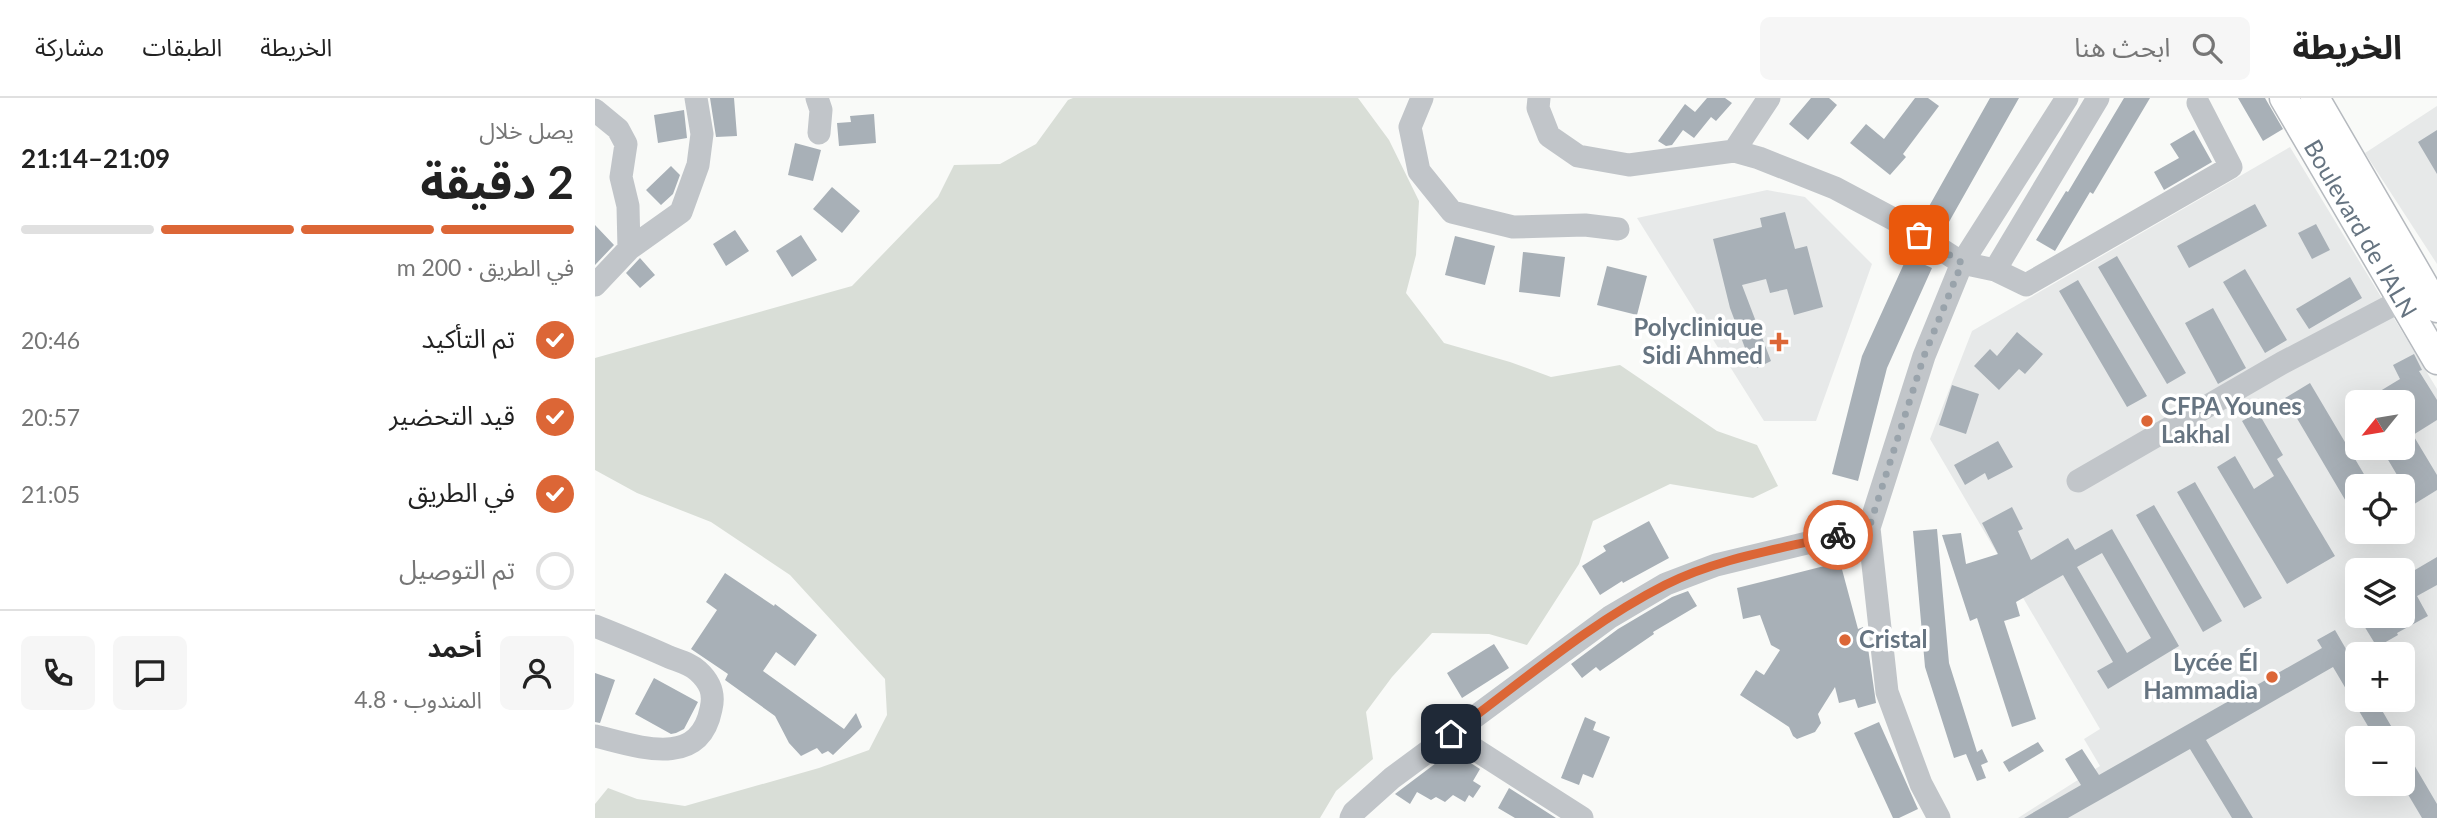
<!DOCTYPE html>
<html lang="ar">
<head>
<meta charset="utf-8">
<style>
  body { margin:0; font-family:Lato,"Noto Sans Arabic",sans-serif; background:#f6f6f6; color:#222; direction:rtl; height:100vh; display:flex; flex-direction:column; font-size:26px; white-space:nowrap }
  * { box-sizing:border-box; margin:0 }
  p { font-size:23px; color:#767676 }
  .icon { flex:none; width:38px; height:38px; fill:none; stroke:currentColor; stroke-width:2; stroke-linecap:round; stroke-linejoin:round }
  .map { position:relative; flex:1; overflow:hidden; direction:ltr }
  .side { display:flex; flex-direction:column; background:#fff; width:595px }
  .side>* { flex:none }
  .needle { width:46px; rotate:240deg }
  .buttons { position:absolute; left:1750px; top:292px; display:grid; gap:14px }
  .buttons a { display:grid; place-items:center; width:70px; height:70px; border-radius:10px; background:#fff; box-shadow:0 7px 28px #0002; font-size:35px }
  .pin { position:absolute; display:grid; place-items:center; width:60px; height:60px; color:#fff; margin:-30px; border-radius:14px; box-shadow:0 4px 10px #0006 }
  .courier { position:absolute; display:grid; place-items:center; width:70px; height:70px; margin:-35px; border:5px solid #dc6636; border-radius:50%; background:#fff; color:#222; box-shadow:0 2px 9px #0007 }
  .summary em { font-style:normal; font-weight:700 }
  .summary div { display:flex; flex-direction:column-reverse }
  .summary { display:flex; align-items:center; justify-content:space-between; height:119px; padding:0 21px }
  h1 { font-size:46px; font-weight:700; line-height:52px }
  .bar { display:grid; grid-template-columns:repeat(4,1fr); gap:10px 7px; align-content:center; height:84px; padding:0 21px }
  .bar i { height:9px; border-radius:5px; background:#e0e0e0 }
  .bar .current { background:#dc6636 }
  .bar p { grid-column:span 4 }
  .line { display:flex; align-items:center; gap:18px; padding:0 21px; border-top:2px solid #e0e0e0 }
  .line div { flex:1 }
  .round { display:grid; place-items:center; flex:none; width:74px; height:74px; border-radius:10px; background:#f6f6f6 }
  ol { padding:0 21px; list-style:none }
  li { display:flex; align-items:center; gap:21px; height:77px }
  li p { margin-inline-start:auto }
  li .icon { padding:7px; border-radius:50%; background:#dc6636; color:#fff; stroke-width:4 }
  li:last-child { color:#767676 }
  li i { width:38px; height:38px; border:4px solid #e0e0e0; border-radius:50% }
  header { display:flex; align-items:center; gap:42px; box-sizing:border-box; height:98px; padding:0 35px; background:#fff; border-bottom:2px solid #e0e0e0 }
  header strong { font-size:33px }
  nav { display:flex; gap:38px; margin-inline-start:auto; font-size:24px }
  .search { width:490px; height:63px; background:#f6f6f6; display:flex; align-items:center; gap:18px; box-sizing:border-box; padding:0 24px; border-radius:10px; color:#767676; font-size:26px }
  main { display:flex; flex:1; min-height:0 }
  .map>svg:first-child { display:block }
  .built { fill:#e7e9e9; fill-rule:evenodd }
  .green { fill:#d9ded7 }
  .building { fill:#a8b0b7; fill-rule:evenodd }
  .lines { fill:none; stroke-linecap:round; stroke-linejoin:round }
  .major-casing { stroke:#b5b9be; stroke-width:31 }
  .minor { stroke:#c1c5c9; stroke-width:23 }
  .major { stroke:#fff; stroke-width:28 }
  .done { stroke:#99a3ab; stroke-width:7; stroke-dasharray:0 12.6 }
  .route { stroke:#dc6636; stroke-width:9 }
  .poi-dot { fill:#dc6636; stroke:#fff; stroke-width:2.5 }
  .labels { text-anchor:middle; stroke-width:7; stroke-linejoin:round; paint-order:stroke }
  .street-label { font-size:24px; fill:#667481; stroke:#fff }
  .poi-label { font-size:24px; font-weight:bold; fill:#667481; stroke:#fff; text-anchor:end }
</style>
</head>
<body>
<header>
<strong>الخريطة</strong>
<div class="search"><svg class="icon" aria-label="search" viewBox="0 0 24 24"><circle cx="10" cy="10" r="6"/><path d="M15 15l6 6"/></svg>ابحث هنا</div>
<nav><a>الخريطة</a><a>الطبقات</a><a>مشاركة</a></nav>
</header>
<main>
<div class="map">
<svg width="1842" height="720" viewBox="0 0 1842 720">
  <rect width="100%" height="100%" fill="#f9faf8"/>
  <path class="built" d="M1842 8V166L1770 55Z
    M1695 49 1842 291V720H1423L1505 668 1489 641 1505 631 1335 341 1377 233ZM1762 304H1808V350H1762ZM1762 388H1808V434H1762ZM1762 472H1808V518H1762ZM1762 556H1808V602H1762ZM1762 640H1808V686H1762Z
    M1172 92 1210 99 1277 166 1221 323H1169L1042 120Z"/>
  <path class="green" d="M478 0H763L794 42 824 103 821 157 811 195 849 245 915 264 956 279 1025 267 1122 333 1162 347 1183 388 1158 400 1075 386 998 423 984 466 932 547 894 536 837 535 797 579 771 614 778 661 741 693 725 720H0V706L13 690 42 701 90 708 224 670 274 652 292 617 290 581 195 477 116 424 42 395 0 372V260L257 188 343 99 359 67 405 66 441 46 473 2Z"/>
  <path class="building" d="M115 0H139L142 38 121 39Z
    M1112 0H1130L1137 5 1121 23 1116 19 1099 40 1088 32 1077 47 1071 48 1063 43 1090 6 1100 14Z
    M1216 0H1234L1242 7 1213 42 1194 26Z
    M1320 0H1333L1344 8 1308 56 1311 59 1295 77 1255 45 1271 26 1289 41Z
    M1395 0H1424L1350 131 1328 119Z
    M1529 0H1555L1498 96 1495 94 1460 153 1441 142 1471 93 1473 94Z
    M1643 0H1670L1688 31 1668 43Z
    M89 12 92 40 63 45 59 17Z
    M279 16 281 45 244 48 242 25 256 24 255 18Z
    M1599 32 1617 64 1569 92 1559 74 1584 60 1575 46Z
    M1842 32V76L1823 44Z
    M200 45 226 52 218 83 193 77Z
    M76 68 85 77 78 96 66 107 51 92Z
    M237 89 265 113 247 135 218 111Z
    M1660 106 1672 128 1594 170 1582 148Z
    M1190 114 1200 151 1212 148 1228 209 1199 217 1192 191 1175 195 1171 181 1147 187 1176 263 1162 270 1152 249 1150 250 1135 210 1118 141 1167 129 1165 120Z
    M1721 126 1735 152 1717 161 1703 135Z
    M0 127 19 147 0 167Z
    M140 132 154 153 131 168 118 146Z
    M206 137 222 162 197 179 181 153Z
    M860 138 900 148 890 187 850 177Z
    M928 154 970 159 965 199 924 194Z
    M1522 158 1591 275 1572 286 1503 169Z
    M1312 159 1337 170 1292 270 1263 383 1237 376 1267 258Z
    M45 160 60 177 45 190 31 175Z
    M1012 168 1052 178 1042 217 1002 207Z
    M1650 171 1692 242 1670 255 1628 184Z
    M1755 179 1767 200 1714 231 1701 211Z
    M1483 182 1552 298 1532 309 1464 193Z
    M1618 210 1651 270 1623 286 1590 225Z
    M1422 234 1448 256 1430 276 1424 271 1404 292 1379 268 1395 251 1402 258Z
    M1819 256 1827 272 1824 273 1842 302V322L1818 337 1842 377V392L1808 413V387L1786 350H1808V304H1767L1805 281 1798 267Z
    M1715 285 1776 388H1762V422L1690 300Z
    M1357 287 1384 296 1371 336 1344 327Z
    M1663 314 1688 357 1682 361 1740 458 1692 486 1622 369 1640 358 1659 391 1679 378 1647 323Z
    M1403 343 1418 369 1393 382 1390 375 1370 387 1359 367Z
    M1600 384 1667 500 1649 510 1582 394Z
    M1559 407 1627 523 1608 534 1541 417Z
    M1417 409 1428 431 1423 433 1436 462 1473 440 1480 452 1517 431 1584 548 1513 591 1502 573 1518 564 1468 477 1421 504 1425 518 1409 523 1441 621 1417 629 1382 520 1375 523 1347 437 1366 435 1371 466 1403 456 1387 425ZM1507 455 1556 540 1532 555 1482 469Z
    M1054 423 1074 460 1028 485 1027 483 1005 497 987 468 1011 453 1008 448Z
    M1342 431 1354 565 1382 654 1387 651 1393 664 1386 667 1391 680 1382 683 1371 656 1359 660 1330 569 1318 433Z
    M1842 459V487L1822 498 1833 518 1802 535 1803 537 1782 549 1763 518H1813L1808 509V479Z
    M1245 464 1263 531 1268 529 1273 550 1281 605 1263 610 1260 601 1244 605 1240 589 1223 616 1226 625 1220 634 1202 641 1198 638 1194 629 1145 597 1161 572 1169 577 1185 552 1176 547 1165 517 1148 521 1142 490Z
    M130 475 179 508 180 506 222 537 200 568 181 554 168 573 249 631 261 615 267 629 238 657 233 653 227 656 222 650 206 658 194 645 180 618 130 582 133 576 96 551 122 512 111 504Z
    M1093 493 1102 508 1058 534 1059 536 1005 573 1001 569 987 580 976 566 1023 531 1077 499Z
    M1740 532 1762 570V602H1781L1803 640H1780L1738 569 1611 642 1658 720H1637L1595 651 1473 720H1429L1486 687 1470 661 1487 651 1504 677 1727 550 1722 542Z
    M899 546 914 570 867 600 852 575Z
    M0 575 20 582 5 625 0 624Z
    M59 580 103 604 89 631 81 635 76 636 40 616Z
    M990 619 1001 624 998 632 1015 639 998 680 988 676 984 687 966 680Z
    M1284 624 1323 711 1304 720H1298L1259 635Z
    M1443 644 1449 653 1414 674 1408 664Z
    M1808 648 1842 706V720H1827L1808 688Z
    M857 653 885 671 878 683 886 688 878 700 874 697 870 704 858 697 850 704 841 699 836 702 822 694 815 706 800 696Z
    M914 690 961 720H920L903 710Z"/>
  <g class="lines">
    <g class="major-casing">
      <path id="major" d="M1689 0 1842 262
        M1720 0 1842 210"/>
    </g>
    <path class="minor" d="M222 0 226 12 224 35
      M827 0 815 29 824 73 857 114 918 129 990 127 1023 131
      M944 0 943 10 954 38 983 58 1034 67 1139 53 1164 60 1240 90 1302 123 1367 165 1400 172 1431 187 1636 69 1603 5
      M0 12 23 31 31 46 26 79 33 108 34 151
      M1139 53 1174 0
      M1400 172 1503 0
      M0 187 34 151 86 114 103 67 107 36 101 0
      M1483 383 1687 265 1807 202
      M0 528C25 538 50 548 74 559 84 563 96 566 103 573 115 584 120 595 116 611 104 672 42 648 0 638
      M856 636 987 720
      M756 720 759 714 797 680 1015 519 1071 486 1121 467 1274 430
      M1344 720 1326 686 1292 594 1274 430 1329 258 1367 165 1472 0"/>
    <use href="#major" class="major"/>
  </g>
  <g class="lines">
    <path class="done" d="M1243 437 1274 430 1329 258 1367 165 1324 137"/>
    <path class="route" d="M856 636C926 585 993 526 1070 487 1123 460 1186 451 1243 437"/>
  </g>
  <g class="poi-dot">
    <path d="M1180.5 233.5h7v7h7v7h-7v7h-7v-7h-7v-7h7z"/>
    <circle cx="1552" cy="323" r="7"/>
    <circle cx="1250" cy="542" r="7"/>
    <circle cx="1677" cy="579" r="7"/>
  </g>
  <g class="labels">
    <g class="street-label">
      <text transform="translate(1765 131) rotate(60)" y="8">Boulevard de l'ALN</text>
    </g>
    <g class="poi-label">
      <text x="1168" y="238">Polyclinique<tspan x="1168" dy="28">Sidi Ahmed</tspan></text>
      <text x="1566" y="317" text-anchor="start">CFPA Younes<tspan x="1566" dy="28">Lakhal</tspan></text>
      <text x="1264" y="550" text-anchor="start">Cristal</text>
      <text x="1663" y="573">Lycée Él<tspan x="1663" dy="28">Hammadia</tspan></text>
    </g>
  </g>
</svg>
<div class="buttons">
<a><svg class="needle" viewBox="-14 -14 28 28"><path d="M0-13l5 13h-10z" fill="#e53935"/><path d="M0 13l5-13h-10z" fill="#767676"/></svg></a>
<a><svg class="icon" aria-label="locate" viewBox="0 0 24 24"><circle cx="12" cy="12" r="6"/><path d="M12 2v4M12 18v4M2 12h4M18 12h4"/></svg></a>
<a><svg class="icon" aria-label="layers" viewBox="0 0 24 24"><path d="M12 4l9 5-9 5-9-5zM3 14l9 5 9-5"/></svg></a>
<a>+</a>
<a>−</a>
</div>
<div class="pin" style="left:1324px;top:137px;background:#ea580c"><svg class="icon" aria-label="bag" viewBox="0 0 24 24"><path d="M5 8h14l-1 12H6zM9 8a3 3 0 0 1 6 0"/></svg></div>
<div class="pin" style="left:856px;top:636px;background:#1f2937"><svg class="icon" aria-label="home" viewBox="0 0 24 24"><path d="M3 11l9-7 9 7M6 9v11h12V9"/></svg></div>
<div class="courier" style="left:1243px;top:437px"><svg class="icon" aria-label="bike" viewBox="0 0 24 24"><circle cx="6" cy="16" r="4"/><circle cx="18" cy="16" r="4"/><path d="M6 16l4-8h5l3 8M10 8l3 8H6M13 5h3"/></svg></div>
</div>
<section class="side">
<div class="summary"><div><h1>2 دقيقة</h1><p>يصل خلال</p></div><em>21:09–21:14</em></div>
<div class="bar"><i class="current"></i><i class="current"></i><i class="current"></i><i></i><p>في الطريق · 200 m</p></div>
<ol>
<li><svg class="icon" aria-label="check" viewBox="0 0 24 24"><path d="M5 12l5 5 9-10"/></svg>تم التأكيد<p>20:46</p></li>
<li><svg class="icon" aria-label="check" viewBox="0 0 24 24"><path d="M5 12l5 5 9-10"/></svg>قيد التحضير<p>20:57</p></li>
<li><svg class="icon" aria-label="check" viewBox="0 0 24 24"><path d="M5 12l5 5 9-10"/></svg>في الطريق<p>21:05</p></li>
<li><i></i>تم التوصيل</li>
</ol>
<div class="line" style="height:126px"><a class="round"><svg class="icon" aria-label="person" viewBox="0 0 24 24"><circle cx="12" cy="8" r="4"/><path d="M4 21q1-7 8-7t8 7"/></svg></a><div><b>أحمد</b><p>المندوب · 4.8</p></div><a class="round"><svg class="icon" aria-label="chat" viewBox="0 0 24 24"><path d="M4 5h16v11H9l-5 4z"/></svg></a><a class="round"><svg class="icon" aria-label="phone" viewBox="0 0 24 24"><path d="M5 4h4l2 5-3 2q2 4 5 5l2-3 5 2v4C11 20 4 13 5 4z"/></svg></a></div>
</section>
</main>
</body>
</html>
